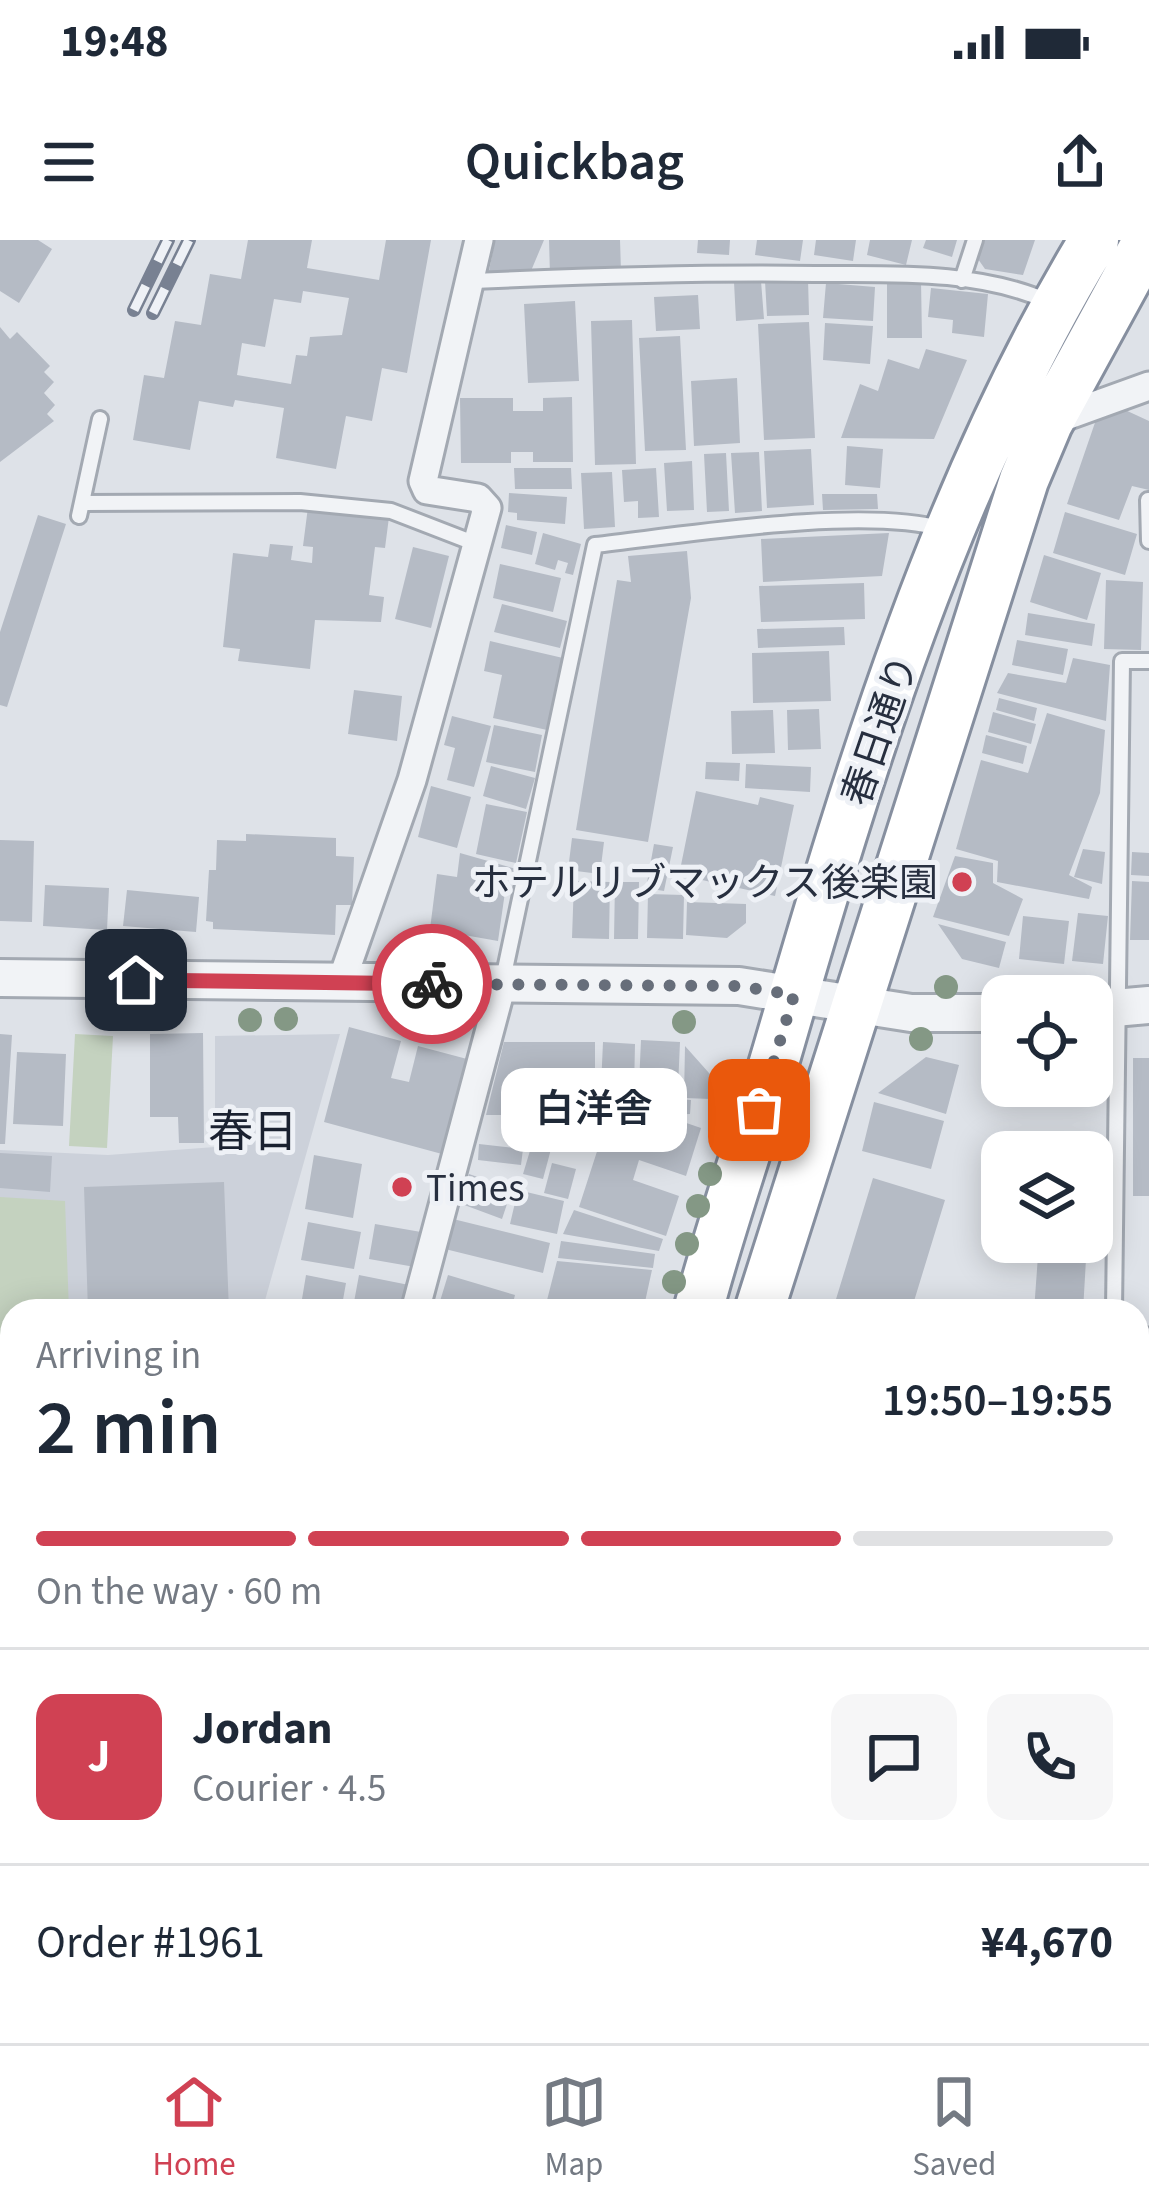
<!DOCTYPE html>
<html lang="en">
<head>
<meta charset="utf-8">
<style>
  body { margin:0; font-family:"Source Sans 3","Noto Sans JP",sans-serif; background:#f6f6f7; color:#1f2937; height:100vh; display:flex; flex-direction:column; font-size:45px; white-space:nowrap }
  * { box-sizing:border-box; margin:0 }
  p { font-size:39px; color:#747a83 }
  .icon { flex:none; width:66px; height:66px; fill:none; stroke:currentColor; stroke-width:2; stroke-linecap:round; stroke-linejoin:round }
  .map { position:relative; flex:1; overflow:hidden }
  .panel { position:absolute; left:0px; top:1059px; width:1149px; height:744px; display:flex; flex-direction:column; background:#fff; border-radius:36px 36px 0 0; box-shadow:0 6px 30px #0003 }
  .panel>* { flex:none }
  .fabs { position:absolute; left:981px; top:735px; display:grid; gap:24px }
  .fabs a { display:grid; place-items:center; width:132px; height:132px; border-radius:24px; background:#fff; box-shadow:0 6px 30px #0003; font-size:60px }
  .pin { position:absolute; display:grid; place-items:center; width:102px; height:102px; color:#fff; margin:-51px; border-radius:24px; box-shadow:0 6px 18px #0006 }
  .courier { position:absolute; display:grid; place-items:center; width:120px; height:120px; margin:-60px; border:9px solid #d04153; border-radius:50%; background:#fff; color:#222; box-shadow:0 3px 15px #0007 }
  .bubble { position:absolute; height:84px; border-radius:24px; background:#fff; box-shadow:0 6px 30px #0003; font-size:39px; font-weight:600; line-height:84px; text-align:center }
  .overview em { font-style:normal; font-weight:600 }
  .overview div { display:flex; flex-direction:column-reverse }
  .overview { display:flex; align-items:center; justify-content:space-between; height:204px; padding:0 36px }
  h1 { font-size:78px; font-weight:600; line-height:90px }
  .bar { display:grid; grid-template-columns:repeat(4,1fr); gap:18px 12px; align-content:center; height:144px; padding:0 36px }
  .bar i { height:15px; border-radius:9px; background:#e0e1e3 }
  .bar .current { background:#d04153 }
  .bar p { grid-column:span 4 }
  .line { display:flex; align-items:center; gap:30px; padding:0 36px; border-top:3px solid #e0e1e3 }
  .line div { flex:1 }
  .round { display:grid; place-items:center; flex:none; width:126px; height:126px; border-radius:24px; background:#f6f6f7 }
  .status { display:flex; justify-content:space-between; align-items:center; height:84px; padding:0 60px; background:#fff; direction:ltr }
  .status svg { height:33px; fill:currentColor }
  header { display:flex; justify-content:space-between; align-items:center; height:156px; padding:0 36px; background:#fff; font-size:54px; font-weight:600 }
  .menu { display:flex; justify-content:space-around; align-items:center; height:168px; border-top:3px solid #e0e1e3; background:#fff; font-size:33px; color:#747a83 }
  .menu a { display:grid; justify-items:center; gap:6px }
  .menu .current { color:#d04153 }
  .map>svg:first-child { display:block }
  .built { fill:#ccd1da }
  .green { fill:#c4d2bf }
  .building { fill:#b5bbc5; fill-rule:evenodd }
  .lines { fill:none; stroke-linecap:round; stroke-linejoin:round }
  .service-casing { stroke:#a3a9b2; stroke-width:20 }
  .minor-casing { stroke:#a3a9b2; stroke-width:33 }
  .tertiary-casing { stroke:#a3a9b2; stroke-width:42 }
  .trunk-casing { stroke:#868f9f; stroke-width:54 }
  .service { stroke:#f1f3f6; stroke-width:14 }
  .minor { stroke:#f1f3f6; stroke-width:27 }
  .tertiary { stroke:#f1f3f6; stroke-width:36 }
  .trunk { stroke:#fff; stroke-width:48 }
  .rail-casing { stroke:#788192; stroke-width:14 }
  .rail { stroke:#eef1f6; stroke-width:9; stroke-dasharray:27; stroke-linecap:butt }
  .tree { fill:#849885 }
  .done { stroke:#676e7a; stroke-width:12; stroke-dasharray:0 21.6 }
  .route { stroke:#d04153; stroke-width:15 }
  .poi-dot { fill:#d04153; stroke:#eef1f6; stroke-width:4.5 }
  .labels { text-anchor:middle; stroke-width:10; stroke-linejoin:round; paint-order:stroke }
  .street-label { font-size:39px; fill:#272f3f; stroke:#eef1f6 }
  .poi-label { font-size:39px; fill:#272f3f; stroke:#eef1f6; text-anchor:end }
  .quarter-label { font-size:45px; fill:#1a2130; stroke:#eef1f6 }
</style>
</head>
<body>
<div class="status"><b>19:48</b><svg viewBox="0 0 49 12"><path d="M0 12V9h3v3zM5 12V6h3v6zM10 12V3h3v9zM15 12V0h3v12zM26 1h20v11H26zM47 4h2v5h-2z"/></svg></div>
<header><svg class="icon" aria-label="menu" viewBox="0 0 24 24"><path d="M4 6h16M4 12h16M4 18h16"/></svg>Quickbag<svg class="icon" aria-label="share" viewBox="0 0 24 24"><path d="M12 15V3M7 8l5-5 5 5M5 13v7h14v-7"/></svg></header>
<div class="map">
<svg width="1149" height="1803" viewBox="0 0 1149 1803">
  <rect width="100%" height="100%" fill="#dee2e8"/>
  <path class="built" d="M340 794 262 1071H12V1377H0V910L108 915 215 907V796Z
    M1137 1120H1149V1611L1137 1605Z
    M0 1578 12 1579V1791H352L345 1803H0Z"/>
  <path class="green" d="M75 794 113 796 107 908 69 906Z
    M0 957 65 961 69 1071H12V1357H0Z
    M1137 1262 1149 1263V1564H1137Z"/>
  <path class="building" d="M0 0H38L52 9 19 63 0 51Z
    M248 0H312L307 28 379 40 386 0H431L407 133 382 128 372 181 346 176 336 229 276 218 284 168 235 160 233 167 199 161 190 210 133 200 144 135 164 138 175 81 201 85 210 34 241 39ZM303 51 349 58 342 95 310 97 307 116 296 115 291 144 237 135 242 103 265 107 274 59 301 63Z
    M495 0H544L528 38 489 31Z
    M549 0H620L621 32 550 35Z
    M698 0H730L729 15 697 13Z
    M757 0H803L800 21 755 15Z
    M816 0H856L853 21 814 15Z
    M870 0H912L906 25 867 15Z
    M926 0H957L952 17 923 8Z
    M985 0H1035L1023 35 985 29 978 19Z
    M808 39 809 75 767 76 765 41Z
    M761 41 764 79 736 81 734 42Z
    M887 41H921L922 98H887Z
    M826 43 875 47 873 81 823 78Z
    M931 48 988 54 984 97 952 93 953 80 928 77Z
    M698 55 700 89 656 91 654 57Z
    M575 61 579 141 528 143 524 64Z
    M632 80 636 224 595 225 591 81Z
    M809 82 815 198 764 200 758 84Z
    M825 83 873 86 870 124 823 120Z
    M0 87 10 99 17 92 50 126 44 132 54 142 44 153 55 165 47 174 54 181 0 222Z
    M680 96 686 210 645 211 639 98Z
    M926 109 967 120 934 199 841 198 860 144 878 151 888 119 919 129Z
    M737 138 740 203 694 206 691 141Z
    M572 157 573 222H533V212H511V223H461L460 158H513V171H543V158Z
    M1123 169 1149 181V250L1132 246 1119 280 1067 264 1099 171Z
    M847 206 883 209 880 248 845 245Z
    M811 209 814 265 767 268 764 211Z
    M759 212 762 271 735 273 731 213Z
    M726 213 729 271 707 272 704 214Z
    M692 221 694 270 667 271 664 223Z
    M514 228H571L572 249H515Z
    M656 228 659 277 638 278V261L624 262 622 230Z
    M612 232 615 287 584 289 581 233Z
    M509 253 567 257 565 284 517 280V273L508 272Z
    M822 254H877L878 269 823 270Z
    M308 267 389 277 385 308 375 307 369 355 384 357 381 382 315 380 310 429 238 421 240 409 223 407 233 313 268 317 270 304 293 306 291 320 312 323 313 307 303 306Z
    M1065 272 1137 294 1125 335 1053 313Z
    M38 275 66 284 7 467 0 465V392Z
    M506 285 537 292 532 315 501 308Z
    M543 293 581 304 573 335 565 333 568 323 558 320 555 330 535 324Z
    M889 293 882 336 763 342 761 299Z
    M413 307 449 316 431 388 395 379Z
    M687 311 691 358 648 602 576 590 617 340 631 342 628 316Z
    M1044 315 1101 333 1087 380 1030 362Z
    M500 324 561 338 553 372 493 358Z
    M1106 340 1143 342 1141 410 1104 409Z
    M864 343 865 379 761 382 759 346Z
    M502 364 567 381 560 408 494 392Z
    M1028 373 1095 384 1092 406 1025 395Z
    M844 387 845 405 758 408 757 389Z
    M1017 400 1068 409 1063 435 1012 425Z
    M490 401 563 418 547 490 493 478 502 435 484 431Z
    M829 411 831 461 753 463 752 413Z
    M1073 418 1110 425 1106 481 997 453 1008 433 1066 443Z
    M354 450 402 456 397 501 348 494Z
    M999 458 1037 468 1034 481 996 470Z
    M819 469 821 509 788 510 787 470Z
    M773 470 775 513 732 514 731 471Z
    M993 472 1036 484 1031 504 988 492Z
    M1047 473 1105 490 1100 553 1069 635 1092 647 1089 659 997 642 998 621 956 609 981 520 1028 533Z
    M452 476 491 486 474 547 447 540 455 508 444 505Z
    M494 485 542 495 535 532 486 522Z
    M986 495 1027 506 1023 524 982 513Z
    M706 522 740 523 739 541 705 539Z
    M746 524 811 527 810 552 745 548Z
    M491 526 535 538 526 569 483 556Z
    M431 546 471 557 457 608 418 597Z
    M696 551 758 565 760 557 794 565 775 656 679 635Z
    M486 564 527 572 516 623 476 614Z
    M246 594 336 598V616L354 617 352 665H336L335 695 213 689V682L206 681 209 630H216L217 600 246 601Z
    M572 598 604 602 600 634 568 630Z
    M0 600 34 601 32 682 0 681Z
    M654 604 673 607 664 651 646 648Z
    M1083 609 1105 612 1102 644 1074 637Z
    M1132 612 1149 613V636L1131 635Z
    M460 613 516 629V638H507L498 701 430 689 437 634 457 637Z
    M955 616 993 623V643L1023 659 1009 696 933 677Z
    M574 641 610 642 609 699 572 698Z
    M1132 641 1149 642V700H1130Z
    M615 642H639L638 699H614Z
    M45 645 109 648 107 690 43 686Z
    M127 650 199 657 196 692 123 686Z
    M648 654 684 655 683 699 647 698Z
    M687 662 746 664V683L727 698 686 695Z
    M1078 673 1108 676 1103 724 1072 721Z
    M1023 676 1069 681 1064 724 1019 719Z
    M938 684 1006 702 999 728 962 719Z
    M349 787 401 801 391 838 409 842 418 806 467 819 442 914 324 882Z
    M203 793 204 903H179L178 877H150V794Z
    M0 794 12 795 5 904H0Z
    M641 800 680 802 678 847 639 845Z
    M504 802H595V860L551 859V895H527V875H486Z
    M603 802 635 804 634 849 601 847Z
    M685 806 717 842 711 859 684 858Z
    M17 812 66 814 63 886 13 884Z
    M926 817 959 825 946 874 878 853Z
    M1133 818H1149V956H1133Z
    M631 856 691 860 690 874 663 875 701 888 686 936 639 920 633 940 679 956 666 996 579 967 614 859 653 872 633 863Z
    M874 862 944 881 931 929 862 911Z
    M554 871H570L569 905H552Z
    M479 904 523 909 521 925 478 920Z
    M532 904 551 909 543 939 523 934Z
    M0 913 52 916 50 952 0 948Z
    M314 915 362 924 353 978 305 969Z
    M552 923 576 929 568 959 544 953Z
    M469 934 512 949 502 979 459 963Z
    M873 938 945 960 911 1071 833 1069Z
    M224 942 229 1071H88L84 947Z
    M518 950 564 961 557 994 510 984Z
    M574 970 663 999 659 1011 563 994Z
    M453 979 550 1003 543 1033 445 1009Z
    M308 982 361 992 354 1029 301 1020Z
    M375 984 421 992 415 1027 369 1019Z
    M561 1001 655 1014 653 1028 558 1018Z
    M1039 1002H1087L1083 1071H1034Z
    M557 1021 652 1030 643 1071 545 1068Z
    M306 1035 346 1043 341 1071H300Z
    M359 1035 409 1045 404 1071 354 1062Z
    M448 1035 515 1055 511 1071H437Z
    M1137 1190H1149V1253H1137Z
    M0 1398H12V1439L0 1438Z
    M0 1443H12V1531L0 1530Z
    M1137 1621 1149 1623 1146 1686 1137 1685Z
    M0 1637 12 1638V1791H115V1801L0 1795Z
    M1149 1748V1803H1135L1142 1749Z
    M277 1791H347V1798L277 1795Z
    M590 1791H637L640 1792 637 1803H587Z
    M722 1791H753L751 1803H720Z
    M924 1791H951L985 1797 984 1803H922Z
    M1009 1793 1068 1800V1803H1008Z"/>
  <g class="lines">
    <g class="service-casing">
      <path id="service" d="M962 40 975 0
        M473 41C588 36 701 32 815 34 894 34 980 30 1052 63
        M1148 260 1149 301
        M82 263 300 262 391 271 479 305
        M79 276 100 179
        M503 739 595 305C684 295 861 266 943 289
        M1114 1071 1122 421H1149
        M810 1803 812 1791"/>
    </g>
    <g class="minor-casing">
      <path id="minor" d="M1052 181 1149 146
        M341 743 412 540 487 268 478 258 427 250 423 241 479 0
        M415 1071 502 744
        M1137 1102H1149
        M0 1564 12 1565"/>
    </g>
    <g class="tertiary-casing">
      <path id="tertiary" d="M0 738 739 746 911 773H1002
        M1092 770 1149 765"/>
    </g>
    <g class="trunk-casing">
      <path id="trunk" d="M698 1071C722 980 754 892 780 802 860 527 945 245 1094 0
        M759 1071 1024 240 1048 183 1148 0
        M408 1803 415 1791
        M461 1803 469 1791"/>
    </g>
    <use href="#service" class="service"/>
    <use href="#minor" class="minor"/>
    <use href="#tertiary" class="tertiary"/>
    <use href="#trunk" class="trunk"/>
    <g class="rail-casing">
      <path id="rail" d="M134 70 168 0
        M153 73 189 0"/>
    </g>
    <use href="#rail" class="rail"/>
  </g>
  <g class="tree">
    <circle cx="946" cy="747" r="12"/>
    <circle cx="157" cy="776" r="12"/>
    <circle cx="455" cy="777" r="12"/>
    <circle cx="426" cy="778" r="12"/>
    <circle cx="286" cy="779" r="12"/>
    <circle cx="250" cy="780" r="12"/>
    <circle cx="684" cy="782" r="12"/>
    <circle cx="921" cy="799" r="12"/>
    <circle cx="735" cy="857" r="12"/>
    <circle cx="710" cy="934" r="12"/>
    <circle cx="698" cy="966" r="12"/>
    <circle cx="687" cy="1004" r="12"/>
    <circle cx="674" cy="1042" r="12"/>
  </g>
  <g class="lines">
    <path class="done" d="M432 744 739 746 794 755 759 870"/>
    <path class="route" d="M136 740 432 744"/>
  </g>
  <g class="poi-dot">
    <circle cx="962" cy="642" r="12"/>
    <circle cx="402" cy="947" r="12"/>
  </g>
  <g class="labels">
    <g class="street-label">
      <text transform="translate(879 490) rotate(-71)" y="14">春日通り</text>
    </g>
    <g class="poi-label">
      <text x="938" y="656">ホテルリブマックス後楽園</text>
      <text x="426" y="961" text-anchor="start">Times</text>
    </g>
    <g class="quarter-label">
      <text x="253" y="907">春日</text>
    </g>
  </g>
</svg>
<div class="fabs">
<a><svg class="icon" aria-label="locate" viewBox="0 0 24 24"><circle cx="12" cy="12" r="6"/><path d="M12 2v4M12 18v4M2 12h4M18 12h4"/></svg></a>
<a><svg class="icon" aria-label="layers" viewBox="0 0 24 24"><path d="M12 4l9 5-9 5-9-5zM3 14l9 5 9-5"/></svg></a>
</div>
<div class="pin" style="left:759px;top:870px;background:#ea580c"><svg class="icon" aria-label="bag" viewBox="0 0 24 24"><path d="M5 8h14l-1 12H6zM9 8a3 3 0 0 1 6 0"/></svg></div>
<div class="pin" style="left:136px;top:740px;background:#1f2937"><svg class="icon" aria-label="home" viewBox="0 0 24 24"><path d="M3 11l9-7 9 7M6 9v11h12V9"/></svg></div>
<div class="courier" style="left:432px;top:744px"><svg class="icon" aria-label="bike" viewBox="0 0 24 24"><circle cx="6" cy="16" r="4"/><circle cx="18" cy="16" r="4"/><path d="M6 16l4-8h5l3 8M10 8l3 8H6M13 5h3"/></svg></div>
<div class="bubble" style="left:501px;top:828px;width:186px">白洋舎</div>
<section class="panel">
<div class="overview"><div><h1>2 min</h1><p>Arriving in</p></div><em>19:50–19:55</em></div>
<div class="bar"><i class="current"></i><i class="current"></i><i class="current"></i><i></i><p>On the way · 60 m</p></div>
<div class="line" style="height:216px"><b class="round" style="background:#d04153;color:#fff">J</b><div><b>Jordan</b><p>Courier · 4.5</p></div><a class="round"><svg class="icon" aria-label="chat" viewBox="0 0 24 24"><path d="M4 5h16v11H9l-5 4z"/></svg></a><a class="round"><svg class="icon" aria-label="phone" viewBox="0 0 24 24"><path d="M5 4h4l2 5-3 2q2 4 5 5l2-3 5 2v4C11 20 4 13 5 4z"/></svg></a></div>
<div class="line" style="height:156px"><div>Order #1961</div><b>¥4,670</b></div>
</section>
</div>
<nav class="menu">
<a class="current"><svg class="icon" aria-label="home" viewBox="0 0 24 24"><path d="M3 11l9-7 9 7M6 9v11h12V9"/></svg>Home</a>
<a><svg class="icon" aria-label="map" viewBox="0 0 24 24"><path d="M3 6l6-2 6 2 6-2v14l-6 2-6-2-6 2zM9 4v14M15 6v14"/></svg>Map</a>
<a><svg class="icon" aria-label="saved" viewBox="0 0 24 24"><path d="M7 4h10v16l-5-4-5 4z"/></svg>Saved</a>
</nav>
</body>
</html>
